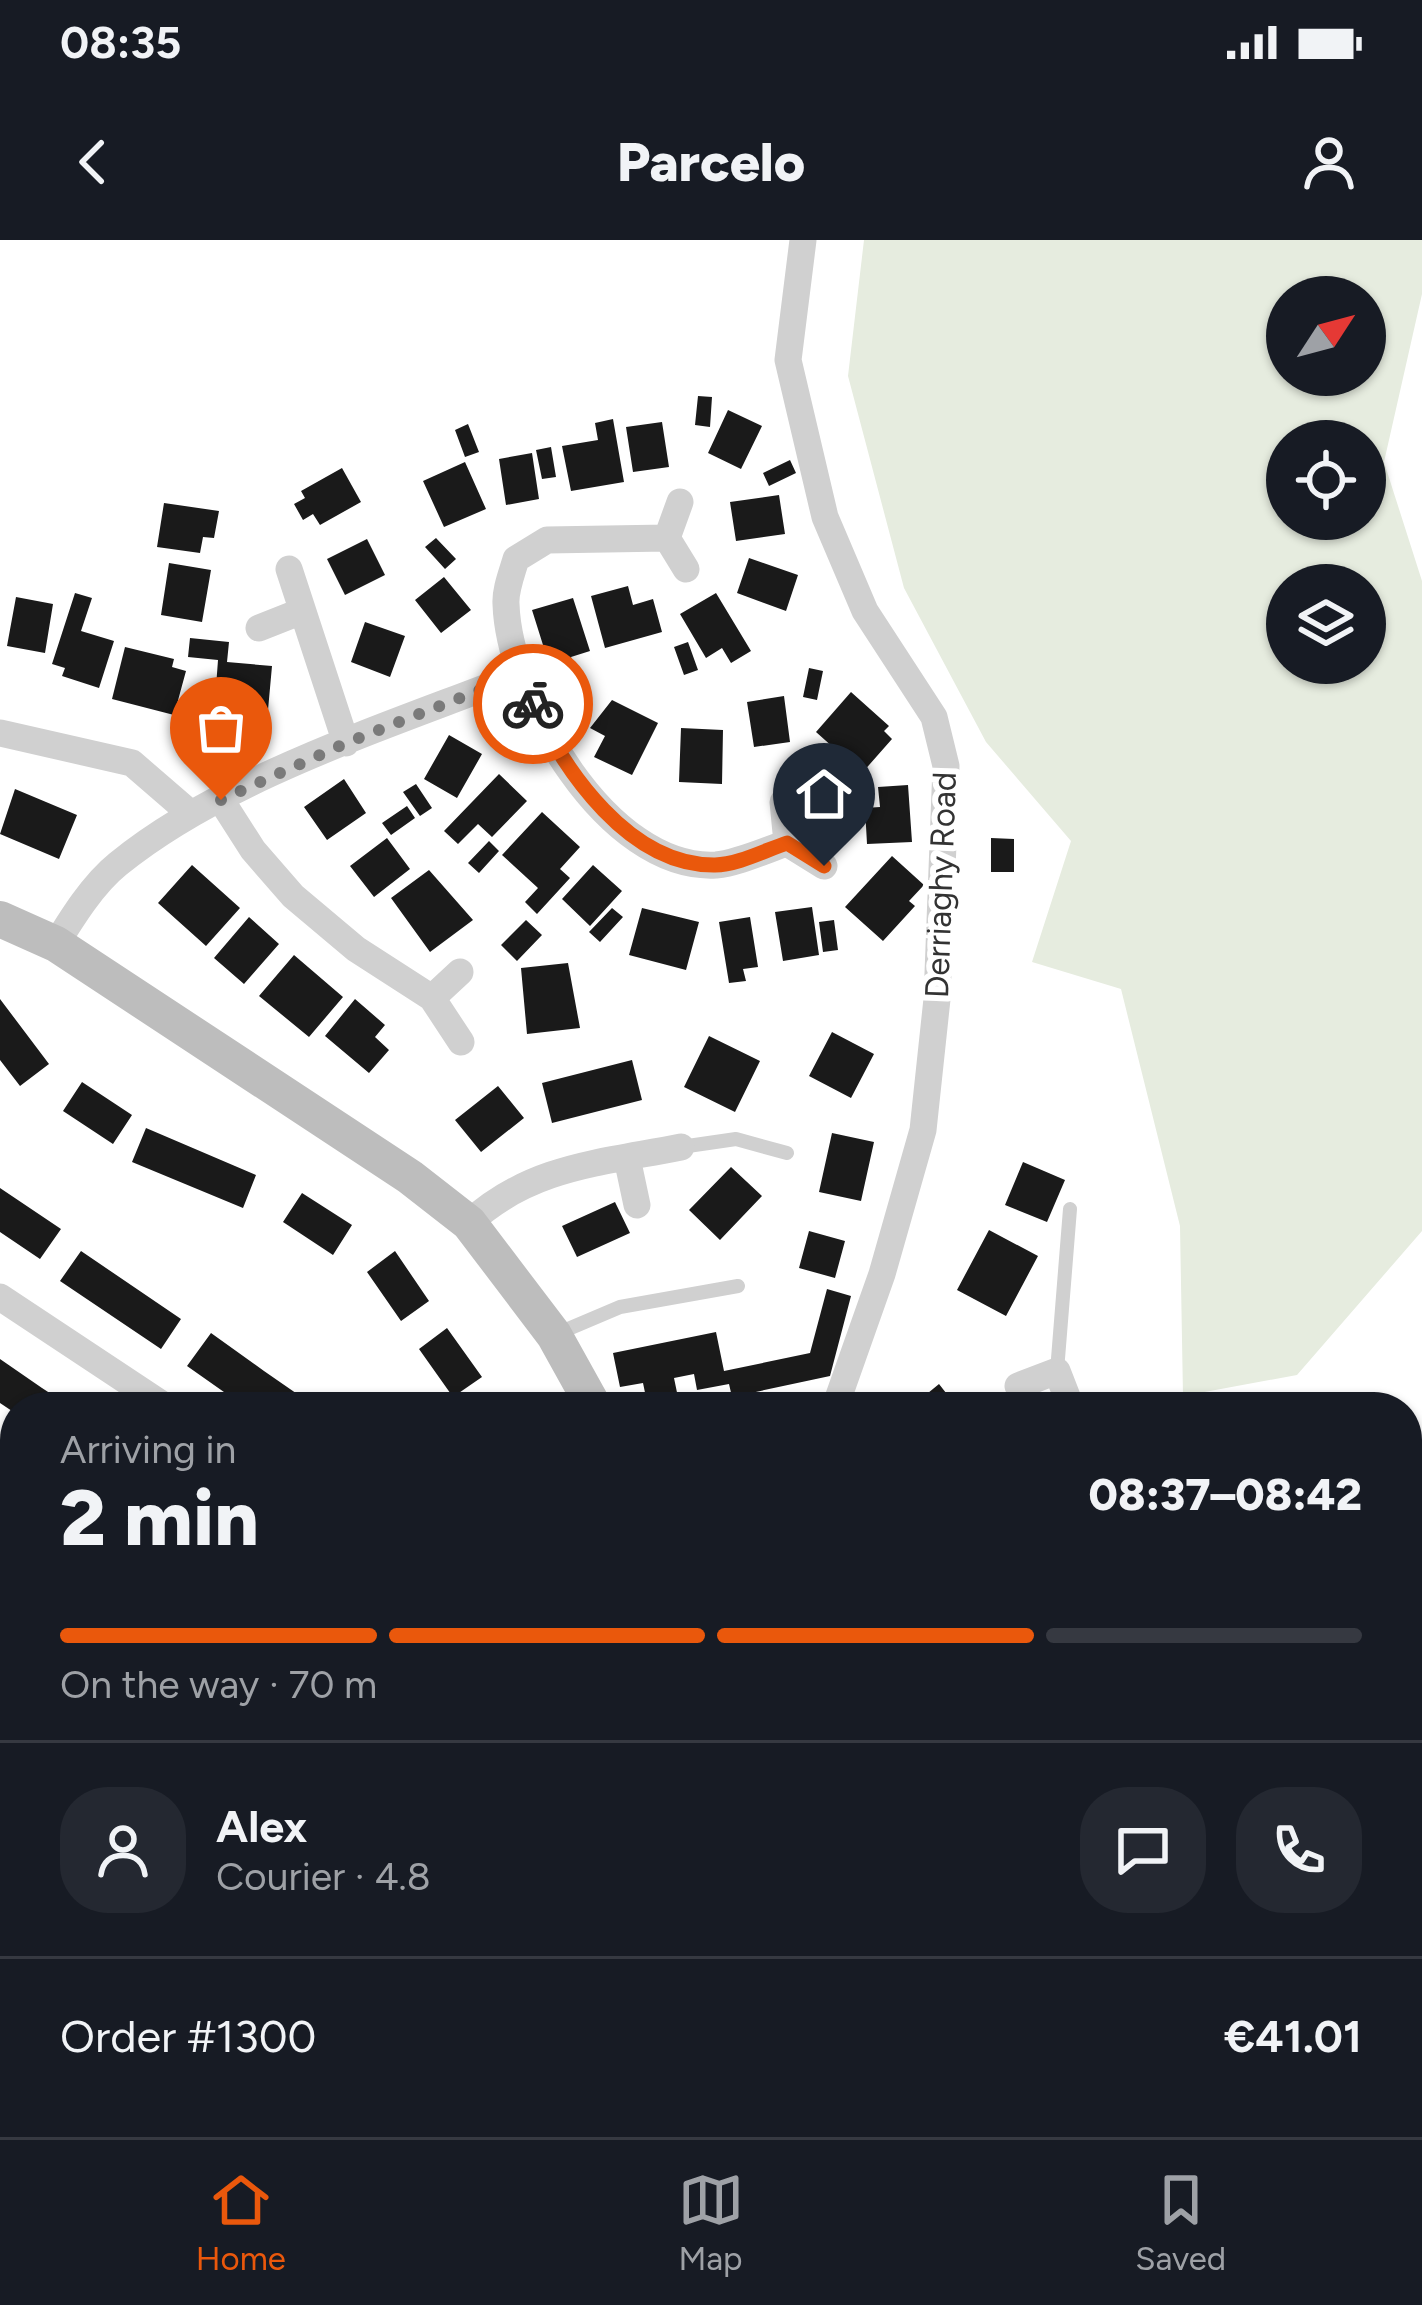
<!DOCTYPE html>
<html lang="en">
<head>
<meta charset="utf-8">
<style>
  body { margin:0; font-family:Figtree,sans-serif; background:#242831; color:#f1f3f6; height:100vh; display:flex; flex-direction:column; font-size:45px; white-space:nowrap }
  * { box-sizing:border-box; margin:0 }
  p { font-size:39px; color:#9ea1a6 }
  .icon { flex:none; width:66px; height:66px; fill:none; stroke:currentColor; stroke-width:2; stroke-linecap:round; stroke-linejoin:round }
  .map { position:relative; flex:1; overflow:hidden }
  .drawer { position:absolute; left:0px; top:1152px; width:1422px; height:747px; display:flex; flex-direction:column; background:#171b24; border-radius:48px 48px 0 0; box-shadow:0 3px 9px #0004 }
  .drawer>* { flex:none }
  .needle { width:78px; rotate:54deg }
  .tools { position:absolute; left:1266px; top:36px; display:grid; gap:24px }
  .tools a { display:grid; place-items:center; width:120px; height:120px; border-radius:50%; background:#171b24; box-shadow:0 3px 9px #0004; font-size:60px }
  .pin { position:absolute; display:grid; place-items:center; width:102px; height:102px; color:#fff; margin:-123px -51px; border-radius:50% 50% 50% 0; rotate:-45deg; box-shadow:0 0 12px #0007 }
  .pin .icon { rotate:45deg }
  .courier { position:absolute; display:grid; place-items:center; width:120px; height:120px; margin:-60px; border:9px solid #ea580c; border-radius:50%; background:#fff; color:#222; box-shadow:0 3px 15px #0007 }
  .head em { font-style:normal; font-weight:800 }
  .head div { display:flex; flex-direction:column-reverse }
  .head { display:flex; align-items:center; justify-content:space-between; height:204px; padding:0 60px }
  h1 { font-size:78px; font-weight:800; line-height:90px }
  .bar { display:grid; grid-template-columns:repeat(4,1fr); gap:18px 12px; align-content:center; height:144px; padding:0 60px }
  .bar i { height:15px; border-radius:9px; background:#363941 }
  .bar .current { background:#ea580c }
  .bar p { grid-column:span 4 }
  .line { display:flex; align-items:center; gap:30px; padding:0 60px; border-top:3px solid #363941 }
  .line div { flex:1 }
  .round { display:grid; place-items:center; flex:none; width:126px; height:126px; border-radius:48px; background:#242831 }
  .status { display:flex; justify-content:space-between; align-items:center; height:84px; padding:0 60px; background:#171b24; direction:ltr }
  .status svg { height:33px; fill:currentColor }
  header { display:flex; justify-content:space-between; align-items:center; height:156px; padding:0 60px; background:#171b24; font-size:54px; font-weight:800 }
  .dock { display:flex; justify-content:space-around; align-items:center; height:168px; border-top:3px solid #363941; background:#171b24; font-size:33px; color:#9ea1a6 }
  .dock a { display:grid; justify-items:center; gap:6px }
  .dock .current { color:#ea580c }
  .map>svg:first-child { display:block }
  .green { fill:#e6ecdf; fill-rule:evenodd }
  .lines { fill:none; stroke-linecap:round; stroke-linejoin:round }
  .stream { stroke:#cfe2ee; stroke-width:10 }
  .building { fill:#1a1a1a }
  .path { stroke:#cdcdcd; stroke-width:6; stroke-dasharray:6 6; stroke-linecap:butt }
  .lane { stroke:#d0d0d0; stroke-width:14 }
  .street { stroke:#d0d0d0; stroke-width:27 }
  .secondary { stroke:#bdbdbd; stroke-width:36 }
  .done { stroke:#7a7a7a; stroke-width:12; stroke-dasharray:0 21.6 }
  .route { stroke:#ea580c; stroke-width:15 }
  .labels { text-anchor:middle; stroke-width:12; stroke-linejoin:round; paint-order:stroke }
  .street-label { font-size:33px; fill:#333; stroke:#fff }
</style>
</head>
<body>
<div class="status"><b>08:35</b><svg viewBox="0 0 49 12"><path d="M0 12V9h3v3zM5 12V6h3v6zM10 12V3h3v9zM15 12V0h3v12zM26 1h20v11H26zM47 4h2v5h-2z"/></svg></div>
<header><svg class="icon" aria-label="back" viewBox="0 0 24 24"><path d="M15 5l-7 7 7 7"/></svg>Parcelo<svg class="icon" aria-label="person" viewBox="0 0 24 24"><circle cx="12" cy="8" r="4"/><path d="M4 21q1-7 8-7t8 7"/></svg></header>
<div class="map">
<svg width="1422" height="1897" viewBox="0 0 1422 1897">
  <rect width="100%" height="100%" fill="#fff"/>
  <path class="green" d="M864 0H1422V54L1384 222 1422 341V991L1297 1135 1183 1156 1180 986 1121 749 1032 722 1071 601 986 502 904 348 848 136ZM1365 57V135H1287V57ZM1365 201V279H1287V201ZM1287 345H1365V423H1287Z
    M395 1884H483L492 1897H374Z"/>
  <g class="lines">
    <path class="stream" d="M1407 1396 1422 1442"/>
  </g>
  <path class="building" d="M698 156 712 157 710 187 695 185Z
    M728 170 762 186 741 229 708 213Z
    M613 179 624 242 571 251 562 206 598 200 595 183Z
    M662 182 669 227 633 232 626 187Z
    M468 184 479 212 465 217 455 190Z
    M551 207 556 237 542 239 536 210Z
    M532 213 539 259 506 265 499 219Z
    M790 220 796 233 769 246 763 233Z
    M465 222 486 269 444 287 423 241Z
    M342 228 361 262 320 285 313 274 303 280 294 264 305 258 301 251Z
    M779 255 785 294 736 301 730 262Z
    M164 263 219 271 214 298 203 297 200 313 157 307Z
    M436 298 456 319 445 329 425 307Z
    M367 299 385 335 345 355 327 319Z
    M749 318 798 335 786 371 737 353Z
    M169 323 211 330 202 382 161 375Z
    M444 337 471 370 441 393 415 360Z
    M628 346 633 365 653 359 662 392 605 408 591 356Z
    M75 353 92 358 81 391 114 401 99 448 62 436 65 428 52 424Z
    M716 353 751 411 731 423 722 408 706 418 680 374Z
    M16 357 53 364 45 413 7 406Z
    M573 358 590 411 571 417 576 433 554 440 532 370Z
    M365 382 405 396 390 437 351 422Z
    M190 398 229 402 227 422 272 426 266 492 213 488 218 420 188 417Z
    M688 402 698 430 684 435 674 407Z
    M125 407 174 419 172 427 186 431 174 475 112 459Z
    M809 428 823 431 817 460 803 457Z
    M851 452 889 486 884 491 892 499 862 533 816 492Z
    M784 456 790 502 754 507 747 462Z
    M612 460 658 483 632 535 594 517 605 496 590 488Z
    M681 488 723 490 722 544 679 542Z
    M449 495 482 514 457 558 424 539Z
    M499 534 527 561 492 597 478 584 458 604 444 591Z
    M344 539 366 573 327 600 304 567Z
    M416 544 432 568 420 576 403 552Z
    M908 545 912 602 867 604 865 568 880 567 878 547Z
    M15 549 77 575 59 619 0 594Z
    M407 566 415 578 391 595 382 583Z
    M542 572 580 607 560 629 570 638 537 674 525 662 538 648 502 615Z
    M387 598 410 629 374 657 350 626Z
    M991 598 1014 599V632H991Z
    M489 601 499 611 479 633 468 623Z
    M892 616 924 645 909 661 915 666 883 701 845 667Z
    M192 625 240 668 206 706 158 663Z
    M593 625 622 651 590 686 562 659Z
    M429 630 473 680 430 712 391 658Z
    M812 667 819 715 783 721 775 672Z
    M612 668 623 677 600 702 589 692Z
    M642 668 699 682 686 730 629 715Z
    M249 677 279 704 244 744 214 718Z
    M750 677 758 727 743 729 746 741 729 743 719 682Z
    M526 680 542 695 517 721 501 705Z
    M834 680 838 710 823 712 819 682Z
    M294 715 343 757 309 797 259 756Z
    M568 723 580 788 527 794 521 728Z
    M0 759 49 824 20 846 0 820Z
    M355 759 385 785 375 797 389 810 369 833 325 796Z
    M832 792 874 814 851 858 809 836Z
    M709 796 760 821 735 872 684 847Z
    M632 820 642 860 552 883 542 843Z
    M82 842 132 875 113 904 63 871Z
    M498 846 524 878 481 912 455 880Z
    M146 888 256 935 243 968 132 922Z
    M832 893 874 902 861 961 819 952Z
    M1023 922 1065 940 1047 982 1005 965Z
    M731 927 762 956 720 1000 689 970Z
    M0 948 61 989 40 1019 0 992Z
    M302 953 352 985 333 1015 283 982Z
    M615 962 630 993 577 1017 562 986Z
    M989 990 1038 1016 1006 1076 957 1050Z
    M809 991 845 1001 835 1038 799 1028Z
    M81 1011 181 1079 161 1109 60 1041Z
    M395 1011 429 1061 401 1081 367 1032Z
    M827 1049 851 1056 830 1136 732 1157 729 1144 697 1150 694 1134 674 1138 680 1167H648L643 1143 620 1147 613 1113 716 1092 724 1131 810 1113Z
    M447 1088 482 1137 453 1157 419 1109Z
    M211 1093 264 1131 316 1167 241 1164 187 1126Z
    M0 1119 42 1148 71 1167H15V1173L0 1163Z
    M939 1144 957 1167H911Z
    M15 1389V1430L0 1431V1391Z"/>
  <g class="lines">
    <path class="path" d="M314 1892 333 1895 349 1884"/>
    <path class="lane" d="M681 907 736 899 787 913
      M554 1095 620 1067 738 1046
      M1057 1131 1070 969"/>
    <path class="street" d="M803 0 788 120 825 277 865 371 934 477 946 526 937 759 923 890 882 1034 835 1167
      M680 262 667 298 686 329
      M667 298 547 300 516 319C512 333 505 350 506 364 509 458 607 631 716 625 738 623 766 610 787 603
      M289 329 346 503
      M259 388 302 371
      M0 493 132 523 191 574
      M221 560 253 610 293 656 356 709 432 758 461 802
      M783 562 787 603 824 626
      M56 704C72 678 93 644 118 624 223 538 391 485 518 435
      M432 758 460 732
      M627 918 637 965
      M469 983C531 926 601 923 681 907
      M0 1057 166 1167
      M1018 1146 1057 1131 1071 1167
      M0 1533 15 1531
      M285 1884 287 1888"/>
    <path class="secondary" d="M0 679 56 704 410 937 469 983 554 1095 594 1167
      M1082 1884 1092 1897"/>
  </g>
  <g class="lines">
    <path class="done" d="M221 560 346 503 518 435 533 464"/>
    <path class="route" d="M533 464C565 531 629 626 715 625 737 625 766 610 787 603L824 626"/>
  </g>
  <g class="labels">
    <g class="street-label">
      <text transform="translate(940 645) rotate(-88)" y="12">Derriaghy Road</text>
    </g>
  </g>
</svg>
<div class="tools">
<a><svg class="needle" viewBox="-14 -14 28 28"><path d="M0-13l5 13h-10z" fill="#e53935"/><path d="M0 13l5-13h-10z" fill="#9ea1a6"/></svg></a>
<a><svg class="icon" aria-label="locate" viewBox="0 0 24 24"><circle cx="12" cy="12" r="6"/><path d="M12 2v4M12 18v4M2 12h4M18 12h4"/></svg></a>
<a><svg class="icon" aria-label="layers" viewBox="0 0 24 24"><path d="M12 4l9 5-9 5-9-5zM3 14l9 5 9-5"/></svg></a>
</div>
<div class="pin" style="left:221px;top:560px;background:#ea580c"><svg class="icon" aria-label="bag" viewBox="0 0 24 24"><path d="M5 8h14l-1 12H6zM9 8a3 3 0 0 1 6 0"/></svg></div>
<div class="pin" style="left:824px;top:626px;background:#1f2937"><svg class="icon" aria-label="home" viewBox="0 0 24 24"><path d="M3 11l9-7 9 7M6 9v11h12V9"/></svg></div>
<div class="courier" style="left:533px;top:464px"><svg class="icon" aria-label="bike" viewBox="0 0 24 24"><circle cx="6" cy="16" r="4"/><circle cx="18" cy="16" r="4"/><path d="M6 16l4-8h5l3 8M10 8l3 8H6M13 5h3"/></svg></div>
<section class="drawer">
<div class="head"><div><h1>2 min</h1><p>Arriving in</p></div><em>08:37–08:42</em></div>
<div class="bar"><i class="current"></i><i class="current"></i><i class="current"></i><i></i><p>On the way · 70 m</p></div>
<div class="line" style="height:216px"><a class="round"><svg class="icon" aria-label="person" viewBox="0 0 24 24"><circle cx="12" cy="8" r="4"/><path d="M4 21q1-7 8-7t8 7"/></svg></a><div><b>Alex</b><p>Courier · 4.8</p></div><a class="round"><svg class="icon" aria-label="chat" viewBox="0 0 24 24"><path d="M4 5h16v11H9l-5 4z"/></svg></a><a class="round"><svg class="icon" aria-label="phone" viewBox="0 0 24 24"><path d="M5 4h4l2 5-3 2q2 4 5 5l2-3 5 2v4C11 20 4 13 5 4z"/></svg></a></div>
<div class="line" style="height:156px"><div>Order #1300</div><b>€41.01</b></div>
</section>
</div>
<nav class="dock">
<a class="current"><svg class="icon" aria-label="home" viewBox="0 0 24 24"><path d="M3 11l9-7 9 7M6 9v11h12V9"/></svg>Home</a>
<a><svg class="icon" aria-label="map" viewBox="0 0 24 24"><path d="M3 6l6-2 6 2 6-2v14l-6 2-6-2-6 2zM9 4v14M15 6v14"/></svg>Map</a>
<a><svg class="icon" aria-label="saved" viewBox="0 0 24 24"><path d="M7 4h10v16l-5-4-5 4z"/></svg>Saved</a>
</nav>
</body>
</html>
